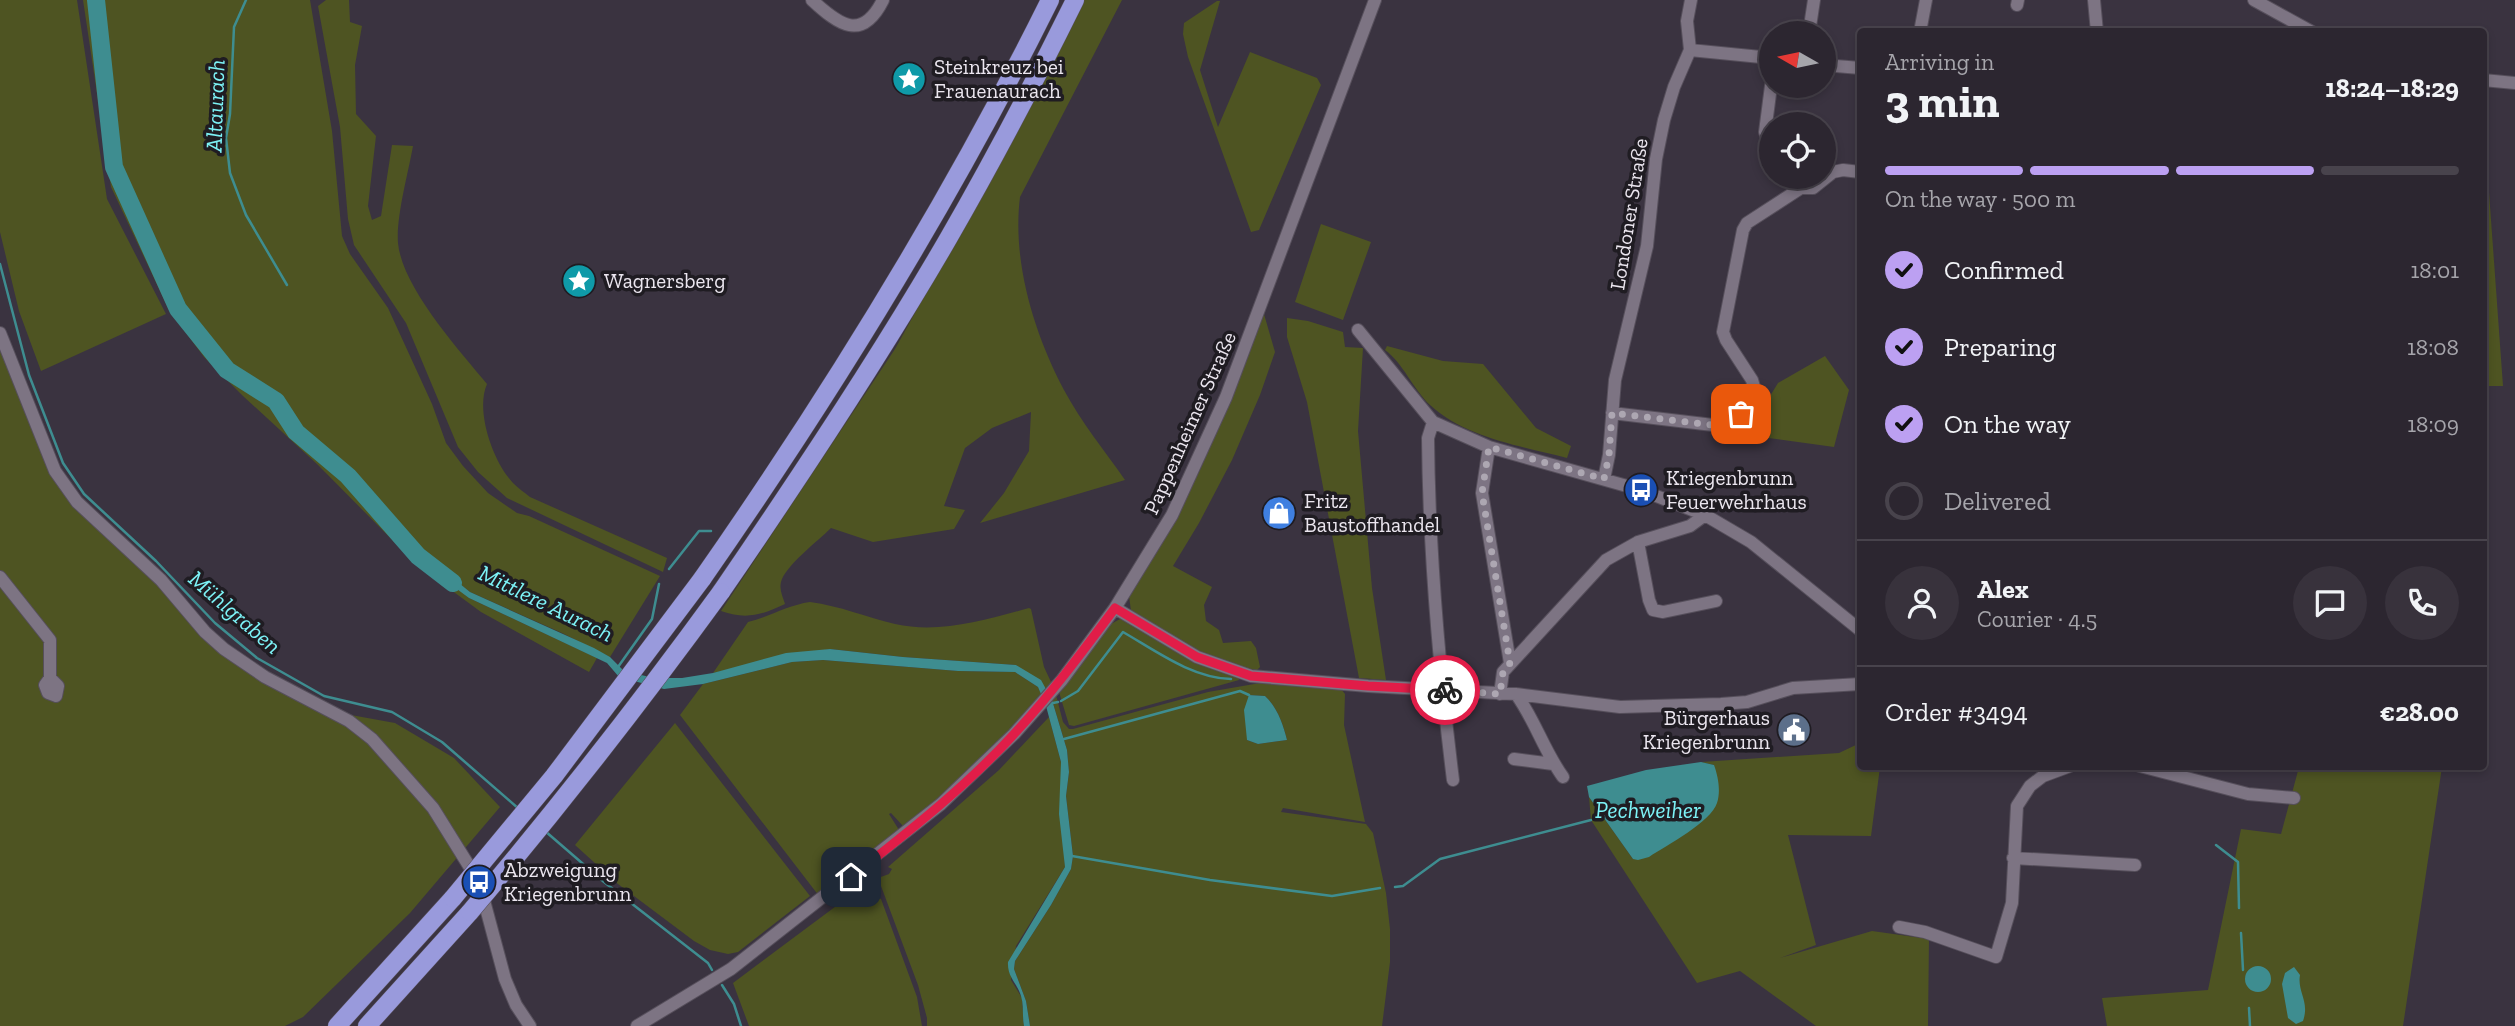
<!DOCTYPE html>
<html lang="en">
<head>
<meta charset="utf-8">
<style>
  body { margin:0; font-family:"Zilla Slab",serif; background:#38323c; color:#f1f3f6; height:100vh; display:flex; flex-direction:column; font-size:26px; white-space:nowrap }
  * { box-sizing:border-box; margin:0 }
  p { font-size:23px; color:#a6a5ab }
  .icon { flex:none; width:38px; height:38px; fill:none; stroke:currentColor; stroke-width:2; stroke-linecap:round; stroke-linejoin:round }
  .map { position:relative; flex:1; overflow:hidden }
  .panel { position:absolute; left:1857px; top:28px; width:630px; height:742px; display:flex; flex-direction:column; background:#2c2630; border-radius:7px; box-shadow:0 4px 10px #0003,0 0 0 2px #48434c }
  .panel>* { flex:none }
  .needle { width:46px; rotate:279deg }
  .controls { position:absolute; left:1759px; top:21px; display:grid; gap:14px }
  .controls a { display:grid; place-items:center; width:77px; height:77px; border-radius:50%; background:#2c2630; box-shadow:0 4px 10px #0003,0 0 0 2px #48434c; font-size:35px }
  .pin { position:absolute; display:grid; place-items:center; width:60px; height:60px; color:#fff; margin:-30px; border-radius:14px; box-shadow:0 4px 10px #0006 }
  .courier { position:absolute; display:grid; place-items:center; width:70px; height:70px; margin:-35px; border:5px solid #e11d48; border-radius:50%; background:#fff; color:#222; box-shadow:0 2px 9px #0007 }
  .headline em { font-style:normal; font-weight:800 }
  .headline div { display:flex; flex-direction:column-reverse }
  .headline { display:flex; align-items:center; justify-content:space-between; height:119px; padding:0 28px }
  h1 { font-size:46px; font-weight:800; line-height:52px }
  .bar { display:grid; grid-template-columns:repeat(4,1fr); gap:10px 7px; align-content:center; height:84px; padding:0 28px }
  .bar i { height:9px; border-radius:5px; background:#48434c }
  .bar .active { background:#bca0f2 }
  .bar p { grid-column:span 4 }
  .line { display:flex; align-items:center; gap:18px; padding:0 28px; border-top:2px solid #48434c }
  .line div { flex:1 }
  .round { display:grid; place-items:center; flex:none; width:74px; height:74px; border-radius:37px; background:#38323c }
  ol { padding:0 28px; list-style:none }
  li { display:flex; align-items:center; gap:21px; height:77px }
  li p { margin-inline-start:auto }
  li .icon { padding:7px; border-radius:50%; background:#bca0f2; color:#111; stroke-width:4 }
  li:last-child { color:#a6a5ab }
  li i { width:38px; height:38px; border:4px solid #48434c; border-radius:50% }
  .map>svg:first-child { display:block }
  .green { fill:#4e5422; fill-rule:evenodd }
  .water { fill:#3e8d90 }
  .lines { fill:none; stroke-linecap:round; stroke-linejoin:round }
  .stream { stroke:#3e8d90; stroke-width:2.5 }
  .river { stroke:#3e8d90; stroke-width:18 }
  .minor-casing { stroke:#564f5b; stroke-width:14 }
  .highway-casing { stroke:#564f5b; stroke-width:19 }
  .minor { stroke:#7d7483; stroke-width:12 }
  .highway { stroke:#999adc; stroke-width:18 }
  .highway-bridge-casing { stroke:#564f5b; stroke-width:19; stroke-linecap:butt }
  .highway-bridge { stroke:#999adc; stroke-width:18 }
  .done { stroke:#ada7b2; stroke-width:7; stroke-dasharray:0 12.6 }
  .route { stroke:#e11d48; stroke-width:9 }
  .labels { text-anchor:middle; stroke-width:7; stroke-linejoin:round; paint-order:stroke }
  .poi-label { font-size:21px; fill:#ebe6ef; stroke:#1f1c22; text-anchor:start }
  .street-label { font-size:21px; fill:#ebe6ef; stroke:#1f1c22 }
  .water-label { font-size:23px; font-style:italic; fill:#7df3f7; stroke:#1f1c22 }
</style>
</head>
<body>
<div class="map">
<svg width="2515" height="1026" viewBox="0 0 2515 1026">
  <rect width="100%" height="100%" fill="#3a3340"/>
  <path class="green" d="M0 0H77L107 199 166 314 41 371 19 311 0 232Z
    M83 0H310L332 131 342 236 350 254 388 308 432 404 446 443 463 466 488 493 517 513 529 516 660 576 610 657 562 633 470 592 438 567 469 598 597 658 589 672 481 612 417 565 318 465 243 396 204 357 169 310 111 187Z
    M326 0H349L350 22 362 26 355 65 356 114 376 136 368 206 372 220 381 216 392 145 413 146C408 174 396 217 398 243 402 287 459 350 487 384 475 411 493 462 513 483 518 488 525 493 530 497L667 558 663 572 507 498 478 472 458 447 406 323 354 245 348 219 340 127 318 6Z
    M1082 0H1122L1020 197C1012 262 1034 333 1064 390 1081 422 1105 451 1125 480L980 523 1004 493 1029 451 1031 412 992 428 965 448 944 506 965 510 954 529 873 542 831 528C818 541 785 566 781 582 779 590 783 597 785 604 762 615 746 620 721 611L895 349 1014 134Z
    M1217 1H1220L1200 70 1218 127 1250 52 1317 78 1321 85 1259 230 1251 232 1188 57 1183 34 1184 23Z
    M2483 109 2503 386H2483Z
    M1321 224 1371 242 1343 320 1295 302Z
    M1264 314 1275 352 1260 395 1232 460 1199 523 1173 566 1212 587 1204 605 1206 621 1219 630 1223 643 1251 641 1256 648 1260 667 1257 670C1207 662 1173 637 1131 611L1129 596 1165 538 1200 470Z
    M1287 318 1308 321 1343 332 1345 347 1363 348 1358 431 1372 588 1386 680 1359 678 1307 402 1287 337Z
    M1387 346 1443 361 1483 364 1536 428 1571 446 1567 458C1521 446 1466 438 1430 405 1413 389 1403 363 1385 350Z
    M0 347 28 420 63 492 154 580 209 644 248 671 318 709 395 723 454 758 500 807 410 913 303 1017 285 1026H0Z
    M1825 356 1849 390 1834 447 1761 437 1751 423 1759 414 1778 383Z
    M810 602C840 606 866 617 895 624 939 634 986 620 1029 608L1031 609 1044 667 1052 684 1047 689 1016 665 903 657 830 649 713 673 748 622C769 617 788 605 810 602Z
    M1120 619 1130 620 1239 677V680L1074 726 1069 725 1059 692 1111 624Z
    M823 660 958 671 1015 672 1038 687 1042 695 981 760 908 826H903L891 813 889 814 899 830 842 877H838L834 871 831 872 835 879 819 896 680 715 703 684 792 662Z
    M1266 682 1341 689 1345 694 1344 725 1365 822 1283 808 1281 812 1366 824 1373 833 1386 893 1390 929V962L1382 1026H1030L1026 1001 1014 969 1015 961 1051 905 1071 869 1073 856 1066 796 1069 772 1067 750 1052 700 1056 695 1063 722 1069 729H1073L1208 692ZM1249 695 1265 696C1277 707 1283 724 1287 740L1258 744 1247 740Z
    M1049 717 1061 762 1065 867 1016 946 1011 980 1022 998 1024 1026H927V1018L918 985 878 878 889 874 892 869 888 867 999 770Z
    M675 723 810 896 738 952 728 954 710 950 694 941 618 884 575 845Z
    M1860 743V766L1880 767 1871 836 1788 835 1816 945 1780 958 1872 931 1929 939 1928 1026H1816L1740 971 1697 983 1591 820 1589 797 1633 859 1714 765 1701 762 1839 753Z
    M2299 767H2442L2403 1026H2107L2102 998 2208 990 2241 829 2281 834Z
    M863 886 875 897 881 899 917 997 922 1026H749L733 983Z"/>
  <path class="water" d="M438 566 470 592 594 648 610 657 624 671 654 678H682L713 673 786 653 830 649 903 657 1016 665 1041 680 1052 700 1067 750 1069 772 1066 796 1073 856 1071 869 1051 905 1015 961 1014 969 1026 1001 1030 1026H1024C1022 1016 1024 1005 1021 996 1017 983 1007 977 1008 962L1065 867 1059 814 1061 762 1046 706 1038 687 1015 672 958 671 823 660 792 662 703 684 664 689 619 677 607 663 469 598 434 572Z
    M1249 695 1265 696C1277 707 1283 724 1287 740L1258 744 1247 740 1244 710Z
    M1701 762 1714 765C1718 776 1721 791 1717 803 1711 822 1667 845 1649 857L1638 860 1633 859 1589 797 1587 786 1646 770Z
    M2245 979a13 13 0 1 1 26 0a13 13 0 1 1-26 0Z
    M2294 967 2300 975C2297 992 2310 1001 2303 1021L2296 1024 2288 1018 2282 984 2285 973Z"/>
  <g class="lines">
    <path class="stream" d="M246 0 234 27 230 114 226 138 230 173 246 215 287 285
      M0 264 29 375 63 463 84 494 156 561 215 623 257 658 324 696 392 712 442 742 519 809
      M669 569 699 531H711
      M618 667 652 619 659 584
      M1061 701 1078 691 1123 632C1156 651 1192 678 1231 679
      M1053 703 1058 702
      M1064 739 1240 691 1249 695
      M545 831 604 882 708 963 712 970
      M2216 845 2238 862 2239 908
      M1072 856 1210 880 1332 896 1380 888
      M1395 887 1403 886 1440 859 1591 820
      M2241 933 2243 970
      M722 985 734 1004 741 1026
      M2249 1008 2250 1026"/>
    <path class="river" d="M96 0 114 167 178 309 227 370 276 401 296 432 348 476 418 556 453 583"/>
    <g class="minor-casing">
      <path id="minor" d="M812 0C839 25 862 42 883 0
        M2094 0 2097 32
        M2254 0 2312 32
        M2017 5 2018 0
        M1920 32 1926 0
        M1809 33 1814 0
        M1690 50 1771 58
        M1824 65 1860 68
        M2483 80 2515 83
        M1771 151 1765 132 1771 86
        M1789 177 1795 185 1801 188
        M1358 330 1433 422 1489 447 1641 490 1705 515 1751 542 1860 630
        M0 333 55 471 77 502 161 580 205 632 224 649 265 677 349 721 372 739 433 808 479 882 505 979 516 1005 530 1026
        M1612 413 1713 425 1725 423 1736 418 1751 402 1754 387 1752 380 1726 340 1723 332 1743 230 1747 223 1801 188H1813L1833 172 1843 170 1860 172
        M1433 422 1428 438C1429 553 1439 667 1453 780
        M1489 447 1482 493 1510 663
        M1604 479 1609 455 1615 380 1647 246 1656 159 1664 120 1674 87 1690 50 1687 21 1691 0
        M1638 542 1649 600 1653 610 1663 612 1716 601
        M0 577 50 640V678
        M1115 608 1197 657 1251 676 1368 686 1516 694 1620 707 1721 704 1747 702 1793 688 1860 684
        M50 678 58 686 56 696 48 693 45 685Z
        M1500 694 1503 672 1606 560 1638 542 1690 526 1705 515
        M1516 694C1535 720 1544 751 1563 777
        M1514 759 1553 764
        M2140 766 2248 794 2294 798
        M2013 858 2135 865
        M1899 927 1925 932 1996 957 2012 903 2017 806 2030 786 2043 776 2070 766
        M637 1026 731 969 941 804 1014 734 1062 680 1115 608 1172 515 1226 397 1375 0"/>
    </g>
    <g class="highway-casing">
      <path id="highway" d="M702 579C831 394 950 202 1050 0
        M721 592C800 477 878 360 948 239 993 161 1035 81 1075 0
        M337 1026 453 898
        M367 1026 470 912"/>
    </g>
    <use href="#minor" class="minor"/>
    <use href="#highway" class="highway"/>
    <g class="highway-bridge-casing">
      <path id="highway-bridge" d="M453 898 554 776 702 579
        M470 912C558 808 641 702 721 592"/>
    </g>
    <use href="#highway-bridge" class="highway-bridge"/>
  </g>
  <g class="lines">
    <path class="done" d="M1445 690 1500 694 1503 672 1510 663 1482 493 1489 447 1604 479 1609 455 1612 413 1713 425 1726 423 1741 414"/>
    <path class="route" d="M851 877C908 832 966 787 1015 733 1052 693 1083 651 1115 608L1197 657 1251 676 1368 686 1445 690"/>
  </g>
  <defs>
    <g id="sight-disc" transform="scale(1.75)"><circle r="9.5" fill="#0f9aa8" stroke="#1f1c22"/><path d="M0-6L1.8-2.2L6-1.7L2.9 1.2L3.7 5.4L0 3.3L-3.7 5.4L-2.9 1.2L-6-1.7L-1.8-2.2Z" fill="#fff"/></g>
    <g id="bus-disc" transform="scale(1.75)"><circle r="9.5" fill="#1a4fb4" stroke="#1f1c22"/><path d="M-5-6H5V4H4V6H2V4H-2V6H-4V4H-5ZM-3.5-4V0h7V-4ZM-3.5 1.2v1.5H-2V1.2ZM2 1.2v1.5H3.5V1.2Z" fill="#fff"/></g>
    <g id="shop-disc" transform="scale(1.75)"><circle r="9.5" fill="#3f7fe0" stroke="#1f1c22"/><path d="M-5-2.5h2.3a2.7 3.5 0 0 1 5.4 0H5L5.5 6h-11ZM-1.5-2.5h3a1.5 2.3 0 0 0-3 0Z" fill="#fff"/></g>
    <g id="civic-disc" transform="scale(1.75)"><circle r="9.5" fill="#5c6f8a" stroke="#1f1c22"/><path d="M-.6-6.5H3V-4.5H.6V-3L4-1V1h2V6H-6V1h2V-1L-.6-3ZM-1.2 2.5V6h2.4V2.5Z" fill="#fff"/></g>
  </defs>
  <g fill-rule="evenodd">
    <use href="#sight-disc" x="909" y="79"/>
    <use href="#sight-disc" x="579" y="281"/>
    <use href="#bus-disc" x="1641" y="490"/>
    <use href="#shop-disc" x="1279" y="513"/>
    <use href="#civic-disc" x="1794" y="730"/>
    <use href="#bus-disc" x="479" y="882"/>
  </g>
  <g class="labels">
    <g class="poi-label">
      <text x="934" y="74">Steinkreuz bei<tspan x="934" dy="24">Frauenaurach</tspan></text>
      <text x="604" y="288">Wagnersberg</text>
      <text x="1666" y="485">Kriegenbrunn<tspan x="1666" dy="24">Feuerwehrhaus</tspan></text>
      <text x="1304" y="508">Fritz<tspan x="1304" dy="24">Baustoffhandel</tspan></text>
      <text x="1770" y="725" text-anchor="end">Bürgerhaus<tspan x="1770" dy="24">Kriegenbrunn</tspan></text>
      <text x="504" y="877">Abzweigung<tspan x="504" dy="24">Kriegenbrunn</tspan></text>
    </g>
    <g class="street-label">
      <text transform="translate(1629 214) rotate(-81)" y="7">Londoner Straße</text>
      <text transform="translate(1190 423) rotate(-66)" y="7">Pappenheimer Straße</text>
    </g>
    <g class="water-label">
      <text transform="translate(215 106) rotate(-88)" y="8">Altaurach</text>
      <text transform="translate(546 603) rotate(26)" y="8">Mittlere Aurach</text>
      <text transform="translate(235 612) rotate(41)" y="8">Mühlgraben</text>
      <text x="1648" y="818">Pechweiher</text>
    </g>
  </g>
</svg>
<div class="controls">
<a><svg class="needle" viewBox="-14 -14 28 28"><path d="M0-13l5 13h-10z" fill="#e53935"/><path d="M0 13l5-13h-10z" fill="#a6a5ab"/></svg></a>
<a><svg class="icon" aria-label="locate" viewBox="0 0 24 24"><circle cx="12" cy="12" r="6"/><path d="M12 2v4M12 18v4M2 12h4M18 12h4"/></svg></a>
</div>
<div class="pin" style="left:1741px;top:414px;background:#ea580c"><svg class="icon" aria-label="bag" viewBox="0 0 24 24"><path d="M5 8h14l-1 12H6zM9 8a3 3 0 0 1 6 0"/></svg></div>
<div class="pin" style="left:851px;top:877px;background:#1f2937"><svg class="icon" aria-label="home" viewBox="0 0 24 24"><path d="M3 11l9-7 9 7M6 9v11h12V9"/></svg></div>
<div class="courier" style="left:1445px;top:690px"><svg class="icon" aria-label="bike" viewBox="0 0 24 24"><circle cx="6" cy="16" r="4"/><circle cx="18" cy="16" r="4"/><path d="M6 16l4-8h5l3 8M10 8l3 8H6M13 5h3"/></svg></div>
<section class="panel">
<div class="headline"><div><h1>3 min</h1><p>Arriving in</p></div><em>18:24–18:29</em></div>
<div class="bar"><i class="active"></i><i class="active"></i><i class="active"></i><i></i><p>On the way · 500 m</p></div>
<ol>
<li><svg class="icon" aria-label="check" viewBox="0 0 24 24"><path d="M5 12l5 5 9-10"/></svg>Confirmed<p>18:01</p></li>
<li><svg class="icon" aria-label="check" viewBox="0 0 24 24"><path d="M5 12l5 5 9-10"/></svg>Preparing<p>18:08</p></li>
<li><svg class="icon" aria-label="check" viewBox="0 0 24 24"><path d="M5 12l5 5 9-10"/></svg>On the way<p>18:09</p></li>
<li><i></i>Delivered</li>
</ol>
<div class="line" style="height:126px"><a class="round"><svg class="icon" aria-label="person" viewBox="0 0 24 24"><circle cx="12" cy="8" r="4"/><path d="M4 21q1-7 8-7t8 7"/></svg></a><div><b>Alex</b><p>Courier · 4.5</p></div><a class="round"><svg class="icon" aria-label="chat" viewBox="0 0 24 24"><path d="M4 5h16v11H9l-5 4z"/></svg></a><a class="round"><svg class="icon" aria-label="phone" viewBox="0 0 24 24"><path d="M5 4h4l2 5-3 2q2 4 5 5l2-3 5 2v4C11 20 4 13 5 4z"/></svg></a></div>
<div class="line" style="height:91px"><div>Order #3494</div><b>€28.00</b></div>
</section>
</div>
</body>
</html>
